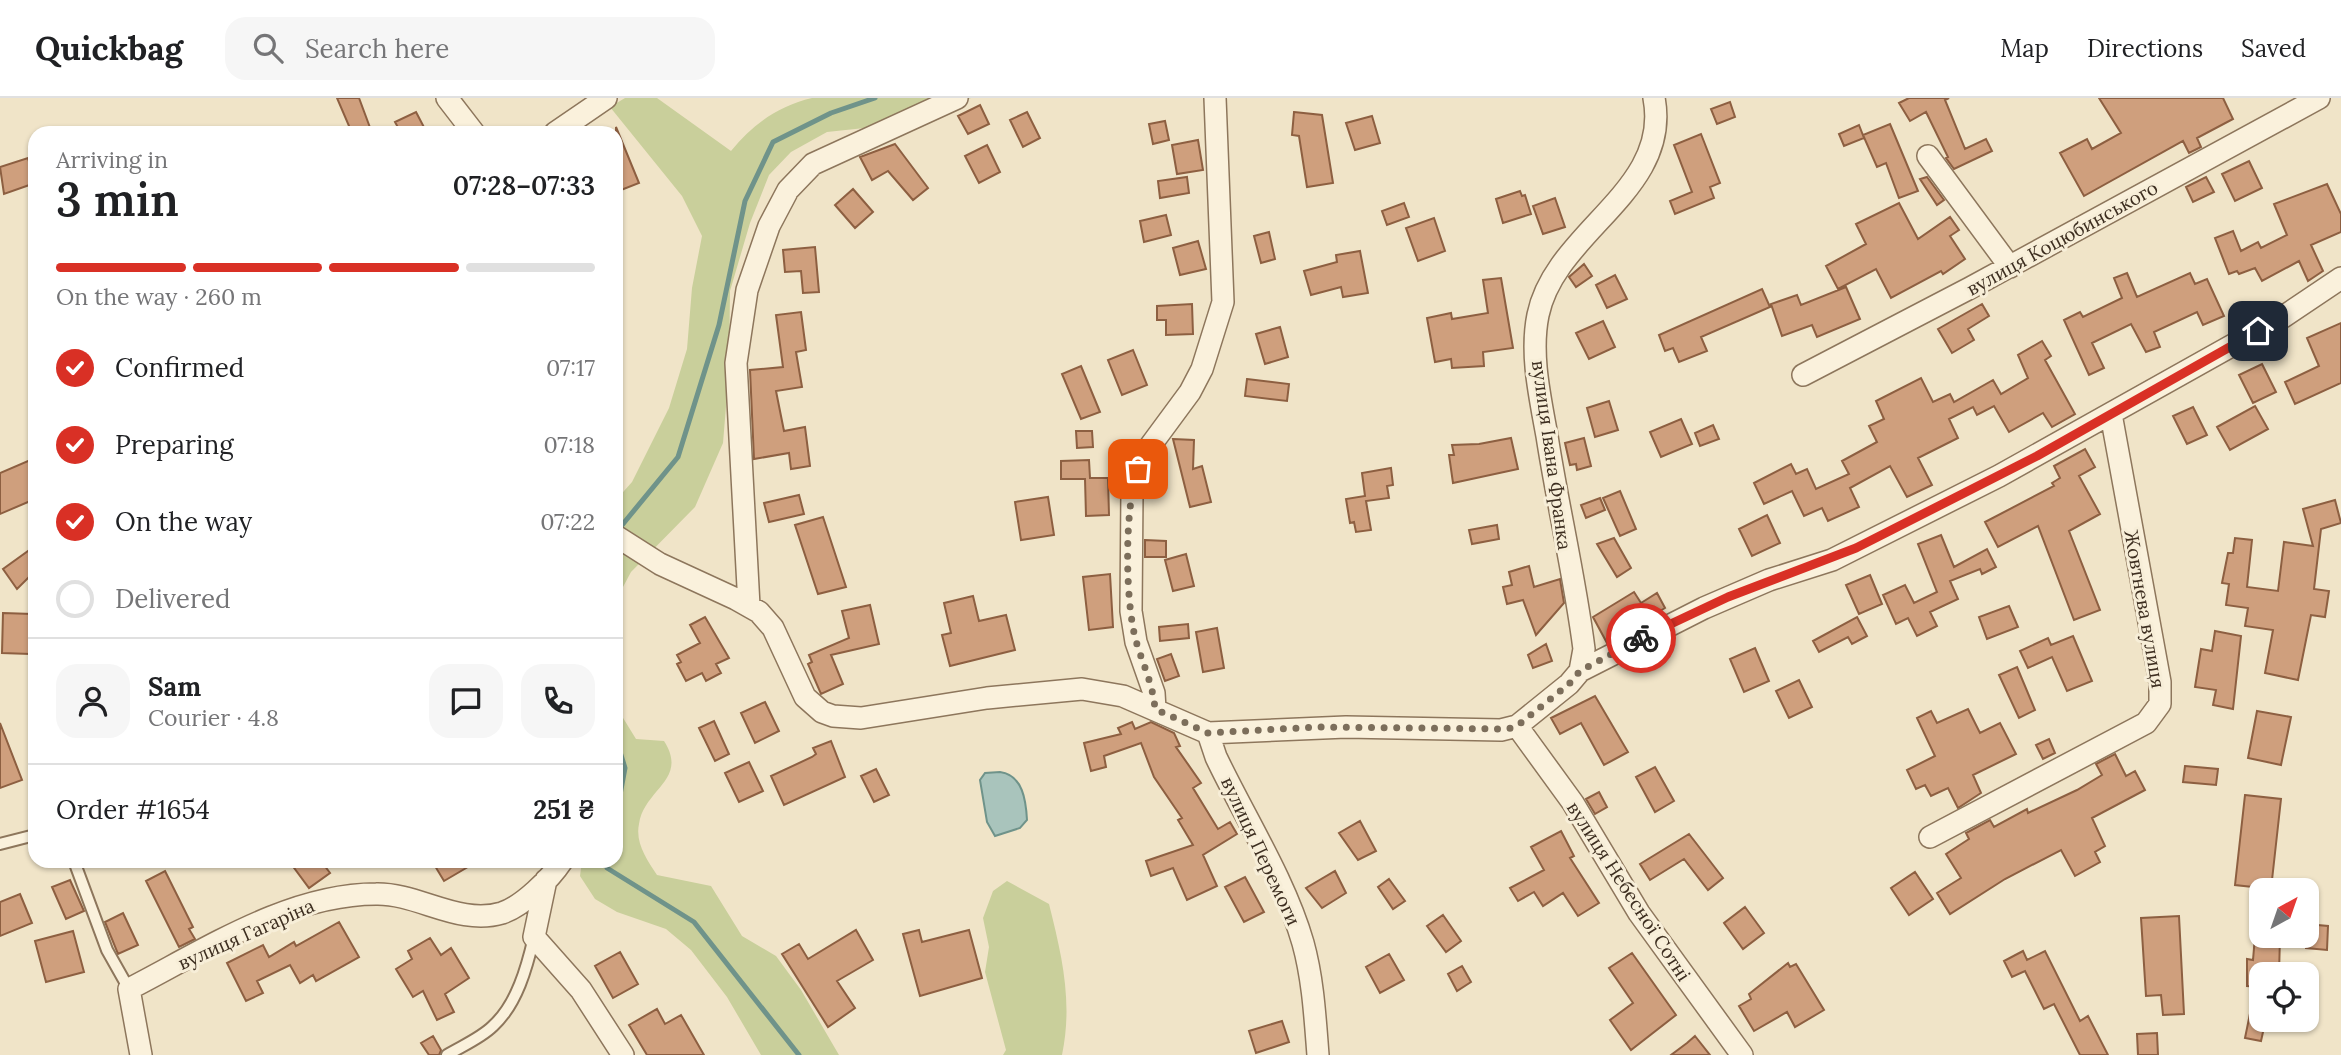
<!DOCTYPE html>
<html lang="en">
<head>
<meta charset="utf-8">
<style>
  body { margin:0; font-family:Lora,serif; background:#f6f6f6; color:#202124; height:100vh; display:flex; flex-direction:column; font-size:26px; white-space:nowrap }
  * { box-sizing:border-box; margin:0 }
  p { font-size:23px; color:#757577 }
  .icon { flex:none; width:38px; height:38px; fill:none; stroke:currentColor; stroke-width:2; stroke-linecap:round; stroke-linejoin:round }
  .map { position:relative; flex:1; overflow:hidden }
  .panel { position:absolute; left:28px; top:28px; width:595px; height:742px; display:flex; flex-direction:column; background:#fff; border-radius:21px; box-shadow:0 2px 5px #0004 }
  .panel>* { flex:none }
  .needle { width:46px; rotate:40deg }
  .fabs { position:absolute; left:2249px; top:780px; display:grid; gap:14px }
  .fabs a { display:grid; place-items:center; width:70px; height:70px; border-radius:14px; background:#fff; box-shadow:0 2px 5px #0004; font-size:35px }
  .pin { position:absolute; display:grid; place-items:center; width:60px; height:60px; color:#fff; margin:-30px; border-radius:14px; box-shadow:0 4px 10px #0006 }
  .courier { position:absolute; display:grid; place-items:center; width:70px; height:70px; margin:-35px; border:5px solid #d93025; border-radius:50%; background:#fff; color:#222; box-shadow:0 2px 9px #0007 }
  .headline em { font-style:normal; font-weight:600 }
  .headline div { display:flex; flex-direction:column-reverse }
  .headline { display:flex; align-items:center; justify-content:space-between; height:119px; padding:0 28px }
  h1 { font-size:46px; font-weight:600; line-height:52px }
  .bar { display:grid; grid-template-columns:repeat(4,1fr); gap:10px 7px; align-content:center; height:84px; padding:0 28px }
  .bar i { height:9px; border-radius:5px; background:#e0e0e0 }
  .bar .current { background:#d93025 }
  .bar p { grid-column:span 4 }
  .line { display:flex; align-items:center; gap:18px; padding:0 28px; border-top:2px solid #e0e0e0 }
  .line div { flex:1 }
  .round { display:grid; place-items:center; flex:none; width:74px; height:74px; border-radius:21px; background:#f6f6f6 }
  ol { padding:0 28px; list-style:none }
  li { display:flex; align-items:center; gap:21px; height:77px }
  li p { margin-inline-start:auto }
  li .icon { padding:7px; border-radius:50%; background:#d93025; color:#fff; stroke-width:4 }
  li:last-child { color:#757577 }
  li i { width:38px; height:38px; border:4px solid #e0e0e0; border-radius:50% }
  header { display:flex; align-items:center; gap:42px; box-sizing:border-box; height:98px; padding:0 35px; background:#fff; border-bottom:2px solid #e0e0e0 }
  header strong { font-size:33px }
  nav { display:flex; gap:38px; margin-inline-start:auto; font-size:24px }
  .search { width:490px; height:63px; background:#f6f6f6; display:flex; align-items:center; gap:18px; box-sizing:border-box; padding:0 24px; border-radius:21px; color:#757577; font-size:26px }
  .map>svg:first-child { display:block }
  .green { fill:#c9cf9b }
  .water { fill:#a9c4bc; stroke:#6f938a; stroke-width:2 }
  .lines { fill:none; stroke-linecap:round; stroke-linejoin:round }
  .stream { stroke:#6f938a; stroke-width:5 }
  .building { fill:#cf9f7d; stroke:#8d5f41; stroke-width:2 }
  .lane-casing { stroke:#8d765c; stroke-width:14 }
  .street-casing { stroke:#8d765c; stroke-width:24 }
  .lane { stroke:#faf1dc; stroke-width:10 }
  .street { stroke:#faf1dc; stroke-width:21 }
  .done { stroke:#7c6e5b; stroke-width:7; stroke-dasharray:0 12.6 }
  .route { stroke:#d93025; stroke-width:9 }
  .labels { text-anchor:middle; stroke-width:6; stroke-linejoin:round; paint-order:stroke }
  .street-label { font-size:19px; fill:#3d2e20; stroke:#f7eed8 }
</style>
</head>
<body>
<header>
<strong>Quickbag</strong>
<div class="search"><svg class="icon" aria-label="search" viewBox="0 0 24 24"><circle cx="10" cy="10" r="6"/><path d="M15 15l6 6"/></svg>Search here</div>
<nav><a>Map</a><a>Directions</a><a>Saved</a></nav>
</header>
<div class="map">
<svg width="2341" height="957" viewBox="0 0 2341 957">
  <rect width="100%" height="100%" fill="#f0e4c8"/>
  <path class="green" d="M625 0H657L731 53C753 26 778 8 812 0H971L902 26 827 34 791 54 769 77 750 125 730 193 729 272 723 345 695 409 631 474 616 502V402L632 384 669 310 687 251 692 190 702 138 682 98 610 9Z
    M616 600 620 615 636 641 664 643C689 682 644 691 639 726 635 745 647 762 657 777L711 788 742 838 776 858 801 892 839 957H761L727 899 691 852 666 831 617 814 595 801 580 778 582 763H616Z
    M1007 783 1049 806C1062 858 1073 904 1062 957H1003L1006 952 985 874 989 849 983 820 993 793Z"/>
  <path class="water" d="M1000 674C1023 677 1026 703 1027 722L1020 730 995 738 987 724 980 682 985 675Z"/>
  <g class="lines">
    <path class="stream" d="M618 432 678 359 719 227 745 103 773 44 831 15 875 0
      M616 641 625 670 616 718
      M608 763 607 770 694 824 799 957"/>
  </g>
  <path class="building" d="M337 0H359L372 35H352Z
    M1909 0H1949L1945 2 1965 51 1986 41 1992 53 1954 71 1946 60 1948 59 1926 14 1910 23 1899 5Z
    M2099 0H2223L2233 21 2197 40 2201 49 2189 55 2183 43 2084 98 2060 55 2087 41 2092 51 2121 35Z
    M1730 4 1735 19 1717 26 1711 11Z
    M980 7 989 26 968 36 958 18Z
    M416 14 427 35H401L395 24Z
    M1027 14 1040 40 1023 49 1010 22Z
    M1294 14 1322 17 1333 85 1307 89 1299 38 1292 37Z
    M1372 18 1380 45 1355 52 1346 25Z
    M1165 23 1169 42 1153 46 1149 26Z
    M1890 26 1918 93 1899 100 1886 65 1877 69 1863 37Z
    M1859 27 1864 40 1844 48 1839 36Z
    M616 29 639 85 616 94Z
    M1701 36 1720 85 1710 89 1714 100 1675 116 1670 103 1692 94 1674 47Z
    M1198 42 1203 72 1177 76 1172 47Z
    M895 46 928 90 913 102 888 73 872 82 860 59Z
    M987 47 1000 74 979 85 965 58Z
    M28 60 35 85 4 96 0 69Z
    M2249 63 2262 90 2235 103 2222 76Z
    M1187 79 1189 95 1160 100 1158 83Z
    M1927 79 1944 102 1937 107 1920 81Z
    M2206 79 2214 94 2193 104 2186 89Z
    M2327 86 2341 116V134L2311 147 2323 173 2308 183 2299 163 2262 183 2255 170 2239 176 2237 173 2229 176 2215 140 2233 133 2241 153 2258 144 2261 150 2287 137 2274 106Z
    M853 91 873 114 855 130 835 107Z
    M1520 93 1522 98 1525 97 1531 116 1503 125 1496 101Z
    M1555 100 1565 129 1543 136 1533 108Z
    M1404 105 1409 119 1387 127 1382 113Z
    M1899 105 1918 141 1950 119 1959 132 1950 138 1965 161 1943 176 1941 173 1891 200 1876 171 1838 191 1826 168 1866 146 1856 126Z
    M1166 117 1171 137 1144 144 1140 123Z
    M1434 120 1445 153 1418 163 1406 130Z
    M1269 134 1275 161 1261 165 1254 138Z
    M1198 143 1206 171 1180 177 1173 150Z
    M815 149 819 194 803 195 801 173 785 174 783 152Z
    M1360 153 1368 195 1343 199 1341 189 1311 197 1304 173 1337 164 1336 157Z
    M1584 166 1592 178 1576 189 1569 179Z
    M2127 175 2137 199 2190 175 2195 186 2207 181 2224 218 2203 227 2197 214 2154 234 2160 249 2146 254 2131 226 2092 245 2104 270 2089 277 2064 222 2080 214 2083 219 2122 200 2114 180Z
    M1615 177 1627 201 1607 210 1596 187Z
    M1501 180 1513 250 1483 254 1484 268 1452 270 1451 261 1435 264 1427 220 1451 215 1452 221 1488 215 1483 182Z
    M1846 189 1860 221 1817 239 1812 227 1782 238 1771 206 1797 197 1801 207Z
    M1762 191 1770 209 1701 239 1707 253 1679 264 1673 250 1665 253 1659 237Z
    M1192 206 1193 236 1166 237V222H1157V208Z
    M1982 206 1989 218 1968 231 1974 242 1952 255 1938 231Z
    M801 214 806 252 796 254 802 289 776 293 784 333 805 329 810 368 791 371 789 355 754 361 750 272 783 269 776 217Z
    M1603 223 1615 249 1589 261 1576 235Z
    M2341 225V285L2295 306 2285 284 2319 268 2307 240Z
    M1280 229 1288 259 1265 266 1256 236Z
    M2042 243 2051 258 2045 262 2075 316 2052 329 2043 315 2009 334 1994 308 1977 317 1973 309 1949 321 1958 340 1918 360 1932 387 1907 399 1890 368 1850 390 1859 409 1828 423 1822 410 1804 418 1792 393 1764 406 1754 385 1791 366 1796 376 1807 371 1816 391 1849 376 1842 363 1877 344 1869 328 1884 321 1876 303 1921 280 1933 304 1950 296 1954 304 1993 282 2001 296 2028 280 2018 257Z
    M1133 252 1147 287 1122 297 1108 262Z
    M2262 266 2276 294 2253 305 2239 277Z
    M1081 268 1100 314 1081 321 1062 276Z
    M1247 281 1289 286 1287 303 1245 298Z
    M1609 303 1618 332 1595 339 1587 310Z
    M2255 308 2268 331 2230 352 2217 329Z
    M2193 309 2207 337 2187 346 2173 318Z
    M1681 321 1692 346 1661 359 1650 334Z
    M1713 327 1719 341 1700 348 1695 335Z
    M1076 333H1092L1093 349 1077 350Z
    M1511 340 1518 371 1453 385 1449 357H1454L1452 347 1479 346Z
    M1584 340 1591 368 1577 372 1576 366 1570 367 1565 345Z
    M1173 341 1194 342 1193 371 1202 368 1211 404 1190 409Z
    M2085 351 2095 369 2079 378 2100 416 2069 433 2100 512 2074 522 2038 428 1998 449 1985 424 2054 388 2052 385 2060 380 2054 368Z
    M35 360V401L0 416V375Z
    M1089 362 1090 380H1108L1109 417 1086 418 1085 381H1061V363Z
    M1391 370 1393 387 1387 388 1389 400 1366 403 1371 432 1356 434 1354 424 1350 425 1346 401 1365 398 1362 375Z
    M1620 393 1636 431 1620 438 1603 400Z
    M799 397 804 416 769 424 764 405Z
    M1048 399 1054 437 1021 442 1015 404Z
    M1600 400 1605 412 1586 420 1581 407Z
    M2335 402 2341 425 2321 431 2314 491 2329 493 2325 519 2311 517 2298 582 2265 575 2273 532 2245 528 2248 510 2226 507 2229 486 2222 485 2228 455H2233L2235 440 2252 442 2247 489 2278 493 2284 444 2313 448 2303 411Z
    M1767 417 1780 445 1752 458 1739 431Z
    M823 419 846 489 818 496 795 427Z
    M1497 427 1499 441 1472 446 1469 432Z
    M1941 437 1954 469 1987 451 1996 469 1982 476 1980 471 1950 483 1958 501 1930 514 1937 528 1917 538 1908 520 1896 526 1883 497 1905 487 1914 505 1937 494 1918 446Z
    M1614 440 1631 470 1617 479 1597 446Z
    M1145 442 1166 443V459H1145Z
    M35 448V473L17 491 3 471Z
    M1186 456 1194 488 1173 493 1165 462Z
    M1529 468 1534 489 1560 481 1564 505 1536 537 1523 502 1507 506 1503 489 1512 487 1509 474Z
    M1110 476 1113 529 1089 532 1083 479Z
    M1870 477 1882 506 1859 516 1846 487Z
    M1634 494 1641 505 1657 495 1665 510 1607 545 1593 519Z
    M973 498 979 523 1006 517 1015 552 950 568 942 537 951 535 944 505Z
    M870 507 879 546 831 557 843 586 821 596 808 566 812 564 809 557 849 540 842 513Z
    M2009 508 2018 529 1987 541 1979 519Z
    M3 515 32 516 30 556 2 555Z
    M705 519 729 560 716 566 721 575 706 583 702 575 686 583 677 566 681 564 677 557 700 545 690 527Z
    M1857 519 1867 538 1852 546 1848 539 1819 554 1813 543Z
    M1188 526 1189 540 1160 543 1159 529Z
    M1217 530 1224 570 1203 574 1196 534Z
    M2215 533 2241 538 2233 611 2213 607 2216 592 2195 589 2201 551 2212 553Z
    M2073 538 2092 583 2067 593 2052 559 2028 570 2020 553 2048 540 2051 547Z
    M1546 546 1552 563 1533 570 1528 557Z
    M1755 550 1769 583 1744 594 1730 561Z
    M1171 556 1179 578 1165 583 1157 561Z
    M2017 569 2035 612 2019 620 1999 577Z
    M1799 582 1812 609 1789 620 1776 593Z
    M1595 598 1628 654 1604 667 1581 625 1560 636 1551 620Z
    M765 604 779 633 755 645 741 615Z
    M1968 611 1980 635 2000 625 2016 656 1973 677 1981 695 1958 710 1948 690 1931 698 1925 687 1916 691 1907 672 1935 658 1917 620 1931 613 1937 625Z
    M2257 613 2291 619 2281 667 2248 660Z
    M714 623 729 656 715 663 699 630Z
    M1132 624 1135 631 1151 624 1174 635 1180 648 1176 649 1201 685 1193 690 1218 731 1230 724 1237 736 1203 757 1217 788 1187 802 1173 770 1151 778 1146 763 1193 747 1178 722 1182 720 1154 679 1141 645 1104 658 1106 669 1091 673 1084 645 1121 636 1118 630Z
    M0 625 22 682 0 690Z
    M2049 641 2055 655 2043 661 2036 647Z
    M831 643 845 679 784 707 771 678 812 659 816 656 813 650Z
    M2115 656 2126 678 2135 673 2145 692 2092 720 2105 748 2095 754 2100 764 2075 778 2061 752 2005 781 1950 816 1937 795 1961 780 1946 756 1969 741 1966 735 1990 722 1994 729 2027 711 2028 715 2077 692 2102 677 2096 666Z
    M749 664 763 693 739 704 725 675Z
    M2185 668 2218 671 2216 687 2183 684Z
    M1655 669 1674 703 1655 714 1636 679Z
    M876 671 889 697 874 704 861 678Z
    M1599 694 1607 709 1595 716 1586 701Z
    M2245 697 2281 701 2271 791 2235 787Z
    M1360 723 1376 753 1358 762 1339 735Z
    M1561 733 1574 758 1570 760 1599 805 1578 818 1563 795 1543 808 1534 794 1518 803 1510 790 1544 772 1531 749Z
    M1689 736 1723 780 1708 792 1684 761 1650 782 1640 766Z
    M289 763H321L330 775 309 790Z
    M432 763H478L444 783Z
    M165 773 193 829 189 831 195 841 179 849 146 783Z
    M1335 773 1346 795 1322 810 1306 790Z
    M1915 774 1933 801 1909 817 1891 790Z
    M1245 779 1264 814 1244 824 1225 789Z
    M1389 781 1405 803 1393 811 1378 789Z
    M70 782 84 813 66 821 52 789Z
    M20 796 32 825 0 838V804Z
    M1745 809 1764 835 1743 851 1724 825Z
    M123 815 138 847 118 856 105 824Z
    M1443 817 1461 843 1446 854 1427 828Z
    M2179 818 2184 916 2163 917 2161 897 2146 898 2141 820Z
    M339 824 359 859 316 883 313 877 300 885 290 867 257 883 263 895 246 903 227 865 263 847 269 859 294 844 296 848Z
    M2306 826 2328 828 2327 852 2306 850Z
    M856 832 873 862 837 883 855 910 828 929 782 856 799 846 808 861Z
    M919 832 922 844 969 832 982 880 920 898 903 836Z
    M73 833 84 874 46 884 35 843Z
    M2255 838H2280L2279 877H2261V889L2247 888V861L2253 862Z
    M430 840 441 857 451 850 469 880 445 896 454 914 437 922 423 893 413 899 396 871 412 861 408 853Z
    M2023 853 2027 862 2045 853 2080 923 2088 918 2108 957H2080L2054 906 2044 911 2025 873 2012 879 2004 863Z
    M620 854 638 886 613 900 595 868Z
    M1632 855 1676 917 1631 952 1610 922 1633 905 1609 870Z
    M1389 856 1404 882 1380 895 1366 869Z
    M1788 865 1790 869 1796 866 1824 912 1795 929 1787 914 1754 933 1739 908 1751 901 1749 896Z
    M1462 868 1471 884 1457 893 1448 876Z
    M2254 896H2261V925H2265L2261 943 2245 940Z
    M657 911 665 926 681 917 704 957H647L629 927Z
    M1282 923 1289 944 1256 955 1249 933Z
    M2157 935 2158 957H2138L2137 936Z
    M433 938 441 952 439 957H429L421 945Z
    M1695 938 1710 957H1671L1687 945Z"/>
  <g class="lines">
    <g class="lane-casing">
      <path id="lane" d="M0 746 35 737
        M74 763 107 852 129 891
        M447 957C462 948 481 940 493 928 517 906 527 869 534 839"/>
    </g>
    <g class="street-casing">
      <path id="street" d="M447 0 474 35
        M555 35 606 0
        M1928 58 2010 169
        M1803 277 1970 190 2319 0
        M616 438 660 466 736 501 759 514 773 530 805 599 822 614 833 618 861 620 987 600 1082 591 1123 598 1208 635 1346 629 1501 632 1517 628 1569 586 1580 573 1584 551C1575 480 1558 409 1547 338 1540 299 1530 256 1538 217 1555 133 1672 93 1654 0
        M749 508 736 265 747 192 769 128 788 92 813 66 957 0
        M1580 573 1704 510 1769 482 1832 462 1999 378 2283 219 2341 180
        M1155 611 1154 595 1136 544 1131 513 1132 393 1145 355 1190 294 1202 271 1223 204 1215 0
        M1517 628 1573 705 1639 815 1742 957
        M1208 635 1216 659C1244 718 1285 782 1303 845 1313 881 1315 919 1318 957
        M1930 739 2146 625 2160 606V584L2111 316
        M546 782 534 839 581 892 623 957
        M141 957 129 891C205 852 289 796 376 796 418 795 459 828 502 815 523 808 550 781 562 763"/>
    </g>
    <use href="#lane" class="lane"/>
    <use href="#street" class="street"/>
  </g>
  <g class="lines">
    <path class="done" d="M1138 371C1124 410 1125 503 1136 543 1143 567 1153 586 1155 611L1208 635 1317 629 1508 631 1517 628 1569 586 1580 573 1641 540"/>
    <path class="route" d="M1641 540 1728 499 1856 450 2037 358 2258 233"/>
  </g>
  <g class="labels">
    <g class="street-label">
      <text transform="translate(2062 140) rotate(-29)" y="7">вулиця Коцюбинського</text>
      <text transform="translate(1552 357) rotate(82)" y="7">вулиця Івана Франка</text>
      <text transform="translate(2145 511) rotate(80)" y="7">Жовтнева вулиця</text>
      <text transform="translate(1261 753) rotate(65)" y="7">вулиця Перемоги</text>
      <text transform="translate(1629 793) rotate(57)" y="7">вулиця Небесної Сотні</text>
      <text transform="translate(246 836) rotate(-24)" y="7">вулиця Гагаріна</text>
    </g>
  </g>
</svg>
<div class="fabs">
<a><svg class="needle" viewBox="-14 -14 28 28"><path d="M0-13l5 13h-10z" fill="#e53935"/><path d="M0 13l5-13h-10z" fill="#757577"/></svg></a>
<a><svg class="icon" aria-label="locate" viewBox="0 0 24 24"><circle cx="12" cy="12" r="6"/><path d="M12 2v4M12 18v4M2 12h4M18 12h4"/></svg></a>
</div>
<div class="pin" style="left:1138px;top:371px;background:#ea580c"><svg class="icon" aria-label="bag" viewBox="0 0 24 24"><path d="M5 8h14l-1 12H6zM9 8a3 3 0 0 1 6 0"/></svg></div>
<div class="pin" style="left:2258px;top:233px;background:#1f2937"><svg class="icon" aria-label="home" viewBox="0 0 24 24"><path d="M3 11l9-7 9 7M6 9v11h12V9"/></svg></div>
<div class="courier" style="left:1641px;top:540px"><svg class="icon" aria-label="bike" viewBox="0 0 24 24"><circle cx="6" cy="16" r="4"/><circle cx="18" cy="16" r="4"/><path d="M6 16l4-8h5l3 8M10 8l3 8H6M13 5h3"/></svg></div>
<section class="panel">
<div class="headline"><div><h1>3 min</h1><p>Arriving in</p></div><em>07:28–07:33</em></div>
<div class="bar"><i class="current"></i><i class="current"></i><i class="current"></i><i></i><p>On the way · 260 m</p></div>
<ol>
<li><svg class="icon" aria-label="check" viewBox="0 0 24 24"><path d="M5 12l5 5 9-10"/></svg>Confirmed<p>07:17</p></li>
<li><svg class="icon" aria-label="check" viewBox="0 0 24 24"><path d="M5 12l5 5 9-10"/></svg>Preparing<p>07:18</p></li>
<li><svg class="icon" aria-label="check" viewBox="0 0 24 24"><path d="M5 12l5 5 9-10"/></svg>On the way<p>07:22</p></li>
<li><i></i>Delivered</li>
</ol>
<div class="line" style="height:126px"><a class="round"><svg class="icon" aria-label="person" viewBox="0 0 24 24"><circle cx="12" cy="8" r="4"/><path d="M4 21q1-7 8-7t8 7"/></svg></a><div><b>Sam</b><p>Courier · 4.8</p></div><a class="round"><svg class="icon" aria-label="chat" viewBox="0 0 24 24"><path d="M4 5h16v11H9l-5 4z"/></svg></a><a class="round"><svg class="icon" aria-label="phone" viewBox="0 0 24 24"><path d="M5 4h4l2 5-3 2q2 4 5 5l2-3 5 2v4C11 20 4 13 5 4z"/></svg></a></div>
<div class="line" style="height:91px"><div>Order #1654</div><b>251 ₴</b></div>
</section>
</div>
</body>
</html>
